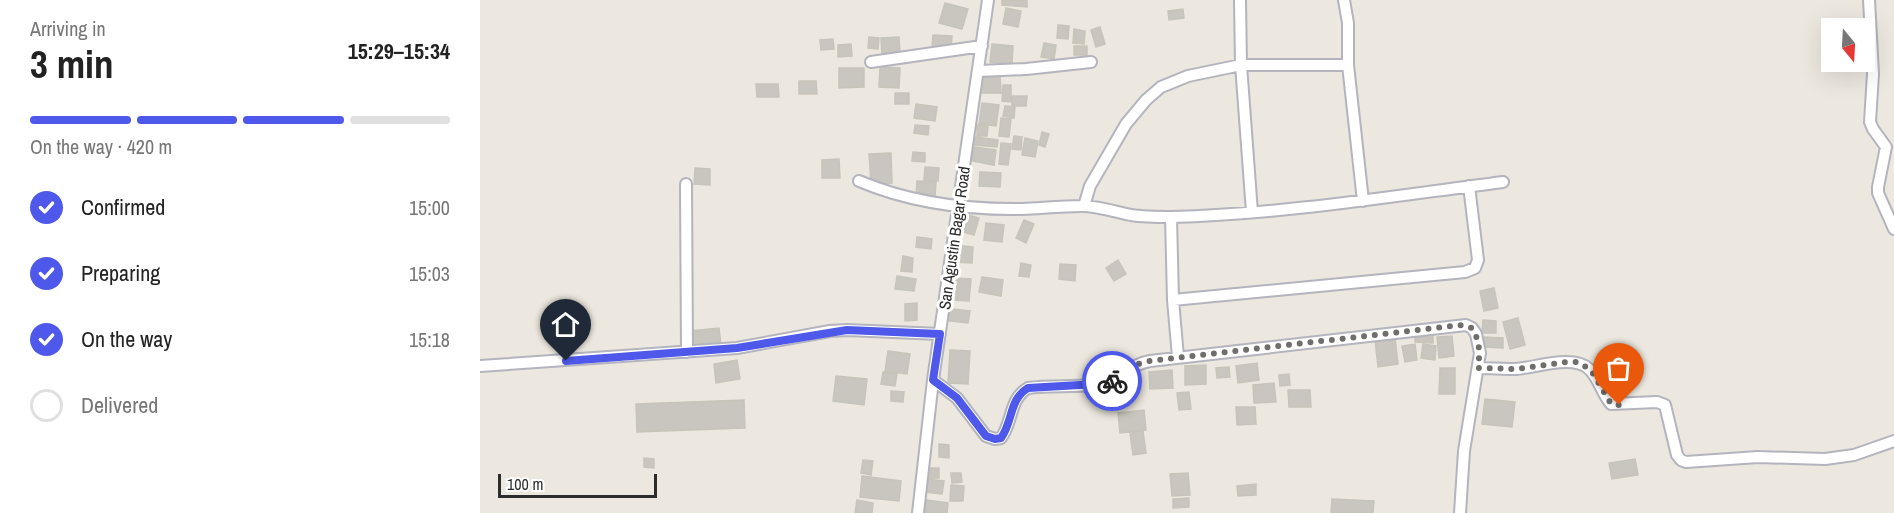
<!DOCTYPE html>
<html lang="en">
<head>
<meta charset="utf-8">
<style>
  body { margin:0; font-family:"Archivo Narrow",sans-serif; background:#f2f2f2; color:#222; height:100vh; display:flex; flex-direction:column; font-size:22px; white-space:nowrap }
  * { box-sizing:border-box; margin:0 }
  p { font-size:20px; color:#767676 }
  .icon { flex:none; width:33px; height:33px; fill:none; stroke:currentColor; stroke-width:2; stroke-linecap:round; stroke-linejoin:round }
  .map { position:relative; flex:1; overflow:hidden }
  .side { display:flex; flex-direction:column; background:#fff; width:480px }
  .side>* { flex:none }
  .needle { width:39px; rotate:162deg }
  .buttons { position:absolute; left:1341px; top:18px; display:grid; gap:12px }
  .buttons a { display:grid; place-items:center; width:54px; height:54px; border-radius:0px; background:#fff; box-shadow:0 6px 24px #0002; font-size:30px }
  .scale { position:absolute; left:18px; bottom:15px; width:159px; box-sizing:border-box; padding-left:6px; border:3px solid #2c2c2c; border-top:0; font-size:16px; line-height:21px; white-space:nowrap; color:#2c2c2c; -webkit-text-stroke:4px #fff; paint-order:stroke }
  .pin { position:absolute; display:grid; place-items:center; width:51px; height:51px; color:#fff; margin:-62px -26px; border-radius:50% 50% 50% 0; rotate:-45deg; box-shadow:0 0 6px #0007 }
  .pin .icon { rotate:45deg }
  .courier { position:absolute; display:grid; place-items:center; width:60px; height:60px; margin:-30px; border:4px solid #4e58ea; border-radius:50%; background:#fff; color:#222; box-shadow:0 2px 8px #0007 }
  .head em { font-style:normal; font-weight:700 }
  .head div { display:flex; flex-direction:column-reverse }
  .head { display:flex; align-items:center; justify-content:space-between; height:102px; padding:0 30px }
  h1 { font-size:39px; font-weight:700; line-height:45px }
  .bar { display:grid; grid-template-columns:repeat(4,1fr); gap:9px 6px; align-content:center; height:72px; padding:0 30px }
  .bar i { height:8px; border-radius:4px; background:#e0e0e0 }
  .bar .current { background:#4e58ea }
  .bar p { grid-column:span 4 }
  ol { padding:0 30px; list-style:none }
  li { display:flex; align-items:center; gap:18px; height:66px }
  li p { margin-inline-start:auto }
  li .icon { padding:6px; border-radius:50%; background:#4e58ea; color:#fff; stroke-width:4 }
  li:last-child { color:#767676 }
  li i { width:33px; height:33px; border:3px solid #e0e0e0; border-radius:50% }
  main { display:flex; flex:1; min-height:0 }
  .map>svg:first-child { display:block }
  .building { fill:#c8c6be; stroke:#c7c4b9; stroke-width:1.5 }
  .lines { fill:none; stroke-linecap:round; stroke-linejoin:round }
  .street-casing { stroke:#b3b4be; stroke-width:14 }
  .street { stroke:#fff; stroke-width:10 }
  .done { stroke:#6f6e6b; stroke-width:6; stroke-dasharray:0 10.8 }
  .route { stroke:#4e58ea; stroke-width:8 }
  .labels { text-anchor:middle; stroke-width:6; stroke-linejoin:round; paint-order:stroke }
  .street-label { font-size:16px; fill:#2c2c2c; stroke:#fff }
</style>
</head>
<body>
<main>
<section class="side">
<div class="head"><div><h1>3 min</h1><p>Arriving in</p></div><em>15:29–15:34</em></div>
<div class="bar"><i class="current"></i><i class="current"></i><i class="current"></i><i></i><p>On the way · 420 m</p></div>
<ol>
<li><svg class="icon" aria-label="check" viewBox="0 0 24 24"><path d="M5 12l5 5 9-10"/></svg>Confirmed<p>15:00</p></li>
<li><svg class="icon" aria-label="check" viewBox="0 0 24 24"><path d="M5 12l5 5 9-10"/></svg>Preparing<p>15:03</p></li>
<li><svg class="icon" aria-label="check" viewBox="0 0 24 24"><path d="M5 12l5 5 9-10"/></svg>On the way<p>15:18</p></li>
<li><i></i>Delivered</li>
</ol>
</section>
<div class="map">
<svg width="1414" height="513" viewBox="0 0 1414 513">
  <rect width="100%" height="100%" fill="#ece8df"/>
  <path class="building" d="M522 0H547V7L522 5Z
    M465 3 488 9 482 29 459 23Z
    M526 8 541 11 538 27 523 24Z
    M703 9 704 18 689 20 688 11Z
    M578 25 589 26 588 39 577 38Z
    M620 27 625 44 616 47 611 30Z
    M594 29 605 31 604 44 593 43Z
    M453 35 472 36 471 49 452 47Z
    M389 37 399 38 398 49 388 48Z
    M419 37 420 55 402 56 401 38Z
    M353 39 354 49 341 50 340 40Z
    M564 43 576 45 574 59 561 57Z
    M371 44 372 56 358 57V45Z
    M512 44 533 46 532 64 510 62Z
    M594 46H607V55H594Z
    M400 67 420 68 419 88 399 87Z
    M359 68H384V87L359 88Z
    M520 76 521 93H500L499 77Z
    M319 81H336L337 94H319Z
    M276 84H298L299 97H277Z
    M523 85H531V102L522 101Z
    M415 93H429V104H415Z
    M532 96H547L546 106H532Z
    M502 103 519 105 516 126 499 124Z
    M436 104 457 107 455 121 434 118Z
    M525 106 535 107 534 118 523 116Z
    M521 118 531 119 529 137 519 136Z
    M435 125 449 126 448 135 434 133Z
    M497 125 508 126 507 136H497Z
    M562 132 569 134 565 147 559 145Z
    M534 136 542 137 541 150 532 149Z
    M495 137 518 140 517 147 494 145Z
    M545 138 558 141 555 157 542 155Z
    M521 143 531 144 528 165 519 164Z
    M494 147 516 150 514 165 492 161Z
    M433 152 445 153V162L432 161Z
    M411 153 412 183 391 184 389 154Z
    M359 159 360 178H342V160Z
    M445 167 459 168 458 181 444 180Z
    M215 168 230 169V185L214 184Z
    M500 172 521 173 520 187 499 186Z
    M437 181 456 182 455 197 436 196Z
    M481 213 499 218 494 235 476 230Z
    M544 220 554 224 546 243 536 238Z
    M506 223 524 225 522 242 504 240Z
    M437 237 452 239 451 249 436 247Z
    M473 245 493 247 492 263 472 262Z
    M423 256 433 258 432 272 421 271Z
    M638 260 646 274 634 281 626 268Z
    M541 263 551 265 549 277 539 276Z
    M580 264 596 265 595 281 579 279Z
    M417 276 436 279 434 291 415 289Z
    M502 277 523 280 521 296 499 292Z
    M474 278 491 279 489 301 472 300Z
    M1014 288 1018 308 1004 311 1000 291Z
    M437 303V320L425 321V304Z
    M464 308 490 311 488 323 462 320Z
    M1038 318 1045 345 1030 349 1023 322Z
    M1003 320 1016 321V333H1002Z
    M239 328 241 344 212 347 210 331Z
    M935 334 953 335V343L935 342Z
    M972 336 974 356 959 358 957 337Z
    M1004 337 1023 338V348L1004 347Z
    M915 338 918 364 898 367 895 340Z
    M935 344 937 360 925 362 922 346Z
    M943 344 956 346 955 360 941 358Z
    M470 350 490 351 488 384 468 383Z
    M408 351 430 354 427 374 405 371Z
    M257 360 260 379 236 383 234 364Z
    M777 363 779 380 758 383 756 366Z
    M726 365V384L705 385V366Z
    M749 367 750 377 737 378 736 368Z
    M960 368H975V394H959Z
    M692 370 693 388 670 389 669 372Z
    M403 372 417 374 415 386 401 384Z
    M809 374 810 385 800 386 799 375Z
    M356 376 387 379 384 405 353 401Z
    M794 383 796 402 774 403 773 385Z
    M808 390H830L831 407H809Z
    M411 391 424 392 423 402 411 401Z
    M709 392 711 409 699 410 697 393Z
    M1005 399 1035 402 1032 427 1002 424Z
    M264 400 265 428 157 432 156 404Z
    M756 407H775L776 424 757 425Z
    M664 410 666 430 640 433 638 413Z
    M663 431 666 453 653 455 650 433Z
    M459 444 469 445V458L459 457Z
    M164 458 174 459V468L164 467Z
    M1155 459 1158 475 1132 479 1129 463Z
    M383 460 393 461 391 475 381 473Z
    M446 468H459V478H446Z
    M471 473H481L482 482 472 483Z
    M708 473 710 495 692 496 690 474Z
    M382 476 421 481 419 501 380 497Z
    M447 479 464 481 462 494 445 492Z
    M776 484V495L758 496 757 486Z
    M471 485 484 486 483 501H470Z
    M709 498V507L693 508V499Z
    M852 499 894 501 893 513H851Z
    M377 500 393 503 392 513H375Z
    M446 500 468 503 467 513H444Z"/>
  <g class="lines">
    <g class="street-casing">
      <path id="street" d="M760 0 761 65 772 212
        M864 0 868 23V65L883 201
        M1389 0 1393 74 1390 122 1393 129 1406 147 1398 187V193L1414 229
        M391 62 502 46
        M499 71 546 69 611 62
        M379 181C431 203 487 210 543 209 563 208 583 206 602 206 618 206 636 212 651 215 664 217 679 217 692 217 803 214 913 196 1023 182
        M206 184 207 352
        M604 206 610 186 646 124 666 100 681 87 708 76 761 65H868
        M691 217 693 300 698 357
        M693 300 985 272 995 268 998 260 989 186
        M0 366 257 348 350 331 367 330 460 334
        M998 368C1010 368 1023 369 1035 369 1055 368 1093 354 1109 369 1119 378 1122 394 1131 404L1177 402 1185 405 1197 455 1201 460 1206 462 1278 457 1345 459 1374 455 1414 441
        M453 380 477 398 506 436 515 439 521 438C533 422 529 399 548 388 574 384 603 389 628 382 644 377 651 364 670 361L986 325 992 328 996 334 1000 353 984 451 980 513
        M438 513 453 380 508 0"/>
    </g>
    <use href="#street" class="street"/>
  </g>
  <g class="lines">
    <path class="done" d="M632 381 654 365 670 361 980 325 992 328C1000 341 1000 353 998 368L1036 369 1086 362H1098L1111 370 1131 404 1139 405"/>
    <path class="route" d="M86 361 257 348 367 330 460 334 453 380 477 398 506 436 515 439 521 438C533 422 529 399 548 388L617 384 632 381"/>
  </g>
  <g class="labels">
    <g class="street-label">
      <text transform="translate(474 238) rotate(-82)" y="6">San Agustin Bagar Road</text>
    </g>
  </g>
</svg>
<div class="buttons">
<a><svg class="needle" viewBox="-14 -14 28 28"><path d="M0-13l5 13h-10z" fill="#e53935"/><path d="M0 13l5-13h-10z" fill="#767676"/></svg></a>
</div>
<div class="scale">100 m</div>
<div class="pin" style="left:1139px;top:405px;background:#ea580c"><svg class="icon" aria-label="bag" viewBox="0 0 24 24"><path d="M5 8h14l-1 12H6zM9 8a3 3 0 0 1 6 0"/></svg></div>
<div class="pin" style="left:86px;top:361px;background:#1f2937"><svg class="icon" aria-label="home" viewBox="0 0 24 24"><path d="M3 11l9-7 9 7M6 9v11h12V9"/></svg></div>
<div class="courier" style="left:632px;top:381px"><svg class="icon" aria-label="bike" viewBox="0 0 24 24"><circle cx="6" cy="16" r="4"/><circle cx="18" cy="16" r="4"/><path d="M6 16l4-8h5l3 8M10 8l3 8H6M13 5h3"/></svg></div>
</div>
</main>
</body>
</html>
